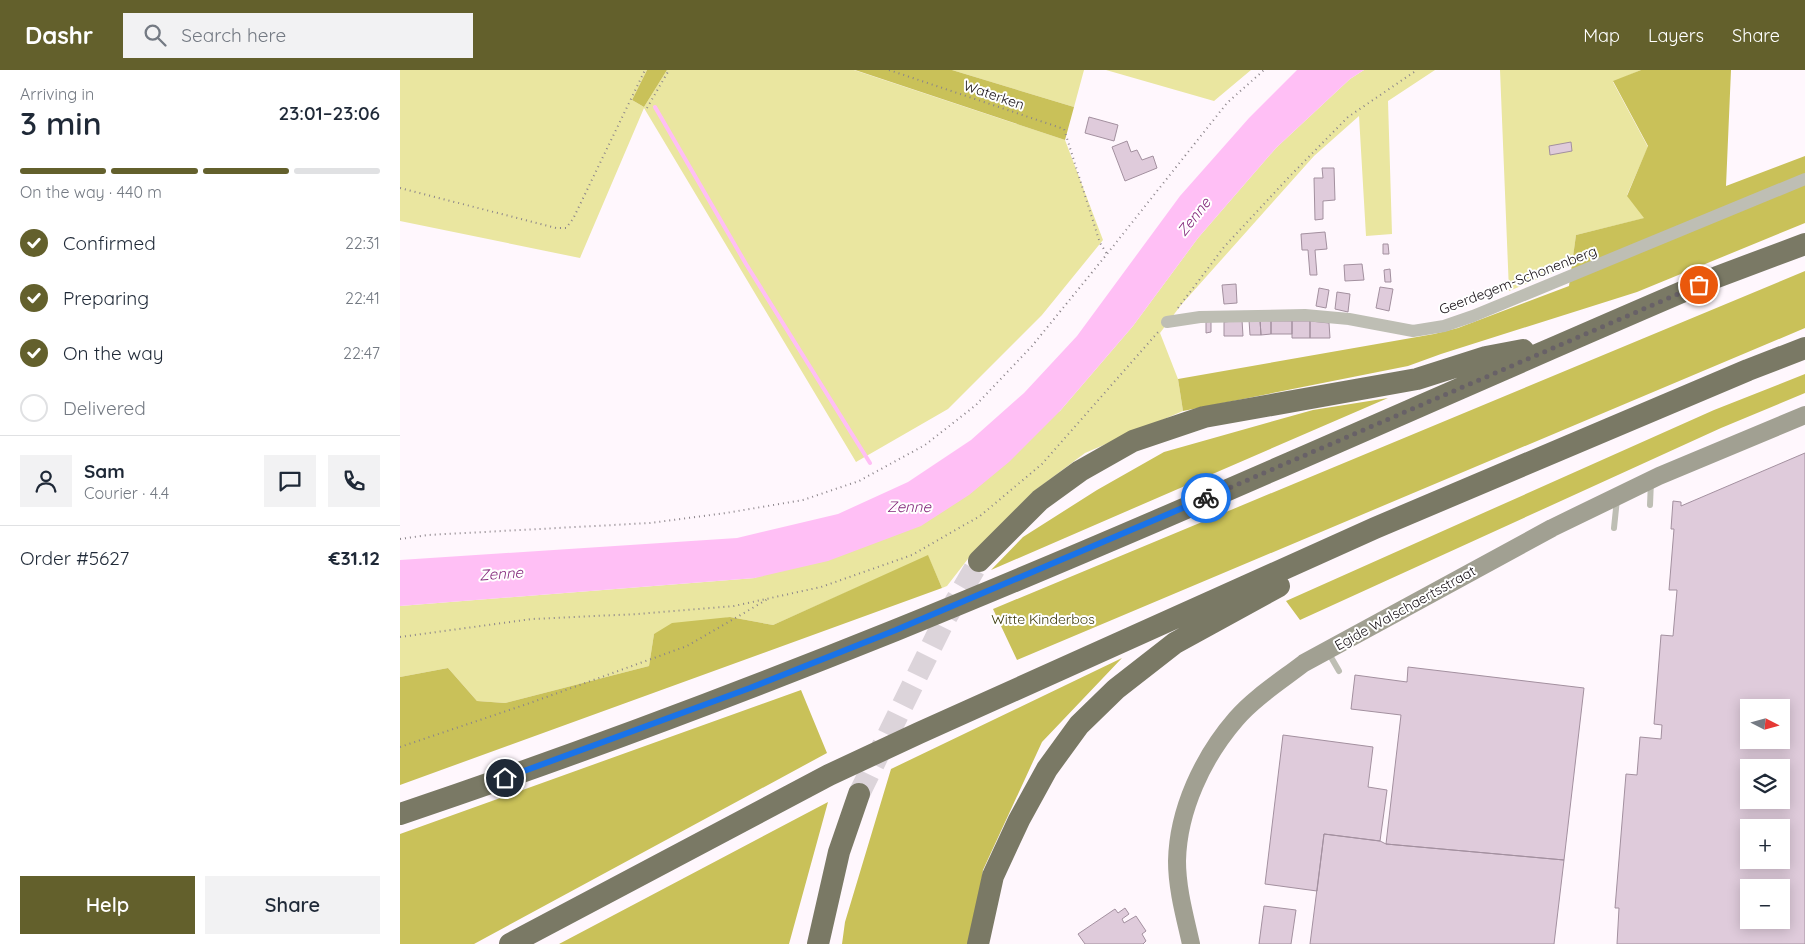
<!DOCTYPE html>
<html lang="en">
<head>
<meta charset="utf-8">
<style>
  body { margin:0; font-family:Quicksand,sans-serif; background:#f2f2f3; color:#1f2937; height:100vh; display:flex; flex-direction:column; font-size:19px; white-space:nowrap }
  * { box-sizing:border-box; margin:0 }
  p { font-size:16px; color:#747a83 }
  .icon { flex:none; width:28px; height:28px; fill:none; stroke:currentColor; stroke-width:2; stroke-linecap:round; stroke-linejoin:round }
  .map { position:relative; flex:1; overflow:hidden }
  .sheet { display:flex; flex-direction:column; background:#fff; width:400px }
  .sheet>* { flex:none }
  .needle { width:32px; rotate:96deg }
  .controls { position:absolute; left:1340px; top:629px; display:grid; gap:10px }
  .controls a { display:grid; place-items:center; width:50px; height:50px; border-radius:0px; background:#fff; box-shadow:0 2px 12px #0003; font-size:25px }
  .pin { position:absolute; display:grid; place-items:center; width:42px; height:42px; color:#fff; margin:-21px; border:2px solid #fff; border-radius:50%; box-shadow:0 1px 5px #0007 }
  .courier { position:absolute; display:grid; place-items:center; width:50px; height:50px; margin:-25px; border:4px solid #1a73e8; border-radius:50%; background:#fff; color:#222; box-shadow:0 1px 6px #0007 }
  .overview em { font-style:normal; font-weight:600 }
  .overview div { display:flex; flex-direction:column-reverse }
  .overview { display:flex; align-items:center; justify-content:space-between; height:85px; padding:0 20px }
  h1 { font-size:32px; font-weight:600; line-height:38px }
  .bar { display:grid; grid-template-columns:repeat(4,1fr); gap:8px 5px; align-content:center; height:60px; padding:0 20px }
  .bar i { height:6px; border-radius:4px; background:#e0e1e3 }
  .bar .current { background:#63602c }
  .bar p { grid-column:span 4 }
  .line { display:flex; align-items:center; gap:12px; padding:0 20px; border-top:1px solid #e0e1e3 }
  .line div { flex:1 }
  .round { display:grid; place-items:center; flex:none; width:52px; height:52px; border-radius:0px; background:#f2f2f3 }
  ol { padding:0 20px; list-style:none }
  li { display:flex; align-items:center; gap:15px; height:55px }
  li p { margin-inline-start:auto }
  li .icon { padding:5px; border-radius:50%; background:#63602c; color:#fff; stroke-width:4 }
  li:last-child { color:#747a83 }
  li i { width:28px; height:28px; border:2px solid #e0e1e3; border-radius:50% }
  .cta { display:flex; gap:10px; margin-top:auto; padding:10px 20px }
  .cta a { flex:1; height:58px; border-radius:0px; background:#63602c; color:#fff; font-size:20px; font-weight:600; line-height:58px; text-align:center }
  .cta a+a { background:#f2f2f3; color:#1f2937 }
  header { display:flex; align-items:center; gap:30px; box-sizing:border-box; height:70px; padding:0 25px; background:#63602c; color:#fff }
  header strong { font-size:24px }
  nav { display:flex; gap:28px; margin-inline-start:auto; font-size:18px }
  .search { width:350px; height:45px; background:#f2f2f3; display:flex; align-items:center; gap:12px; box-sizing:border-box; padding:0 18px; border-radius:0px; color:#747a83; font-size:19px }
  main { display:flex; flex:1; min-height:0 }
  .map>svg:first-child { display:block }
  .green { fill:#eae6a0 }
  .forest { fill:#c9c159 }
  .water { fill:#ffbff5 }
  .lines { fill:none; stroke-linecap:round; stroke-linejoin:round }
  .stream { stroke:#ffbff5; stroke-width:4 }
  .building { fill:#dfcbdb; stroke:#a3909f; fill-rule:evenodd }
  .motorway-tunnel { stroke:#dcd4da; stroke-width:22; stroke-dasharray:22 11; stroke-linecap:butt }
  .path { stroke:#8b848a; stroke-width:2; stroke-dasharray:1 4; stroke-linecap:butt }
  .service { stroke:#bebeb4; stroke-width:6 }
  .minor { stroke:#bebeb4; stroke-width:12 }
  .secondary { stroke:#a1a092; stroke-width:18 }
  .motorway { stroke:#7a7965; stroke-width:22 }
  .done { stroke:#686167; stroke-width:5; stroke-dasharray:0 9 }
  .route { stroke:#1a73e8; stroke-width:6 }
  .labels { text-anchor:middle; stroke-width:4; stroke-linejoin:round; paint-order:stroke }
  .street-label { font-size:14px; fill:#171016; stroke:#fff }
  .park-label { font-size:14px; fill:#393608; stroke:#fff }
  .water-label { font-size:15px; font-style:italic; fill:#842a7c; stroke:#fff }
</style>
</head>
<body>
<header>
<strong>Dashr</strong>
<div class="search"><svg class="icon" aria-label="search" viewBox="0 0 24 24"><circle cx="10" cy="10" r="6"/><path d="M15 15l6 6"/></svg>Search here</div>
<nav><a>Map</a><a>Layers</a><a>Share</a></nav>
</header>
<main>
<section class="sheet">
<div class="overview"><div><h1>3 min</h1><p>Arriving in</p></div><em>23:01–23:06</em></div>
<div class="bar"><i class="current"></i><i class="current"></i><i class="current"></i><i></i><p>On the way · 440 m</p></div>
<ol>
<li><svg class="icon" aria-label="check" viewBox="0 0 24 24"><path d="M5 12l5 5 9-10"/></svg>Confirmed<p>22:31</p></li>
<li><svg class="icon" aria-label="check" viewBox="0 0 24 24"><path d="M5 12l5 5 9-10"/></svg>Preparing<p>22:41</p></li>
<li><svg class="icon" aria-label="check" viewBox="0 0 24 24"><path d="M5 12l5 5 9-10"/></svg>On the way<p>22:47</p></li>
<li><i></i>Delivered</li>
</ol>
<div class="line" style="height:90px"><a class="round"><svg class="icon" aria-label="person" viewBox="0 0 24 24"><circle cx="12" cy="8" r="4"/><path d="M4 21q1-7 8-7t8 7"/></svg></a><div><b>Sam</b><p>Courier · 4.4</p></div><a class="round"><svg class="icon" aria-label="chat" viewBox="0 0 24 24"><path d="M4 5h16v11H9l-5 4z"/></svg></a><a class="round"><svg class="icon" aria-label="phone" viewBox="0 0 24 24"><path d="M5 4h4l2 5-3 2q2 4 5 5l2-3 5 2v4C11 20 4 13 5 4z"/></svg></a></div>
<div class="line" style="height:65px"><div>Order #5627</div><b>€31.12</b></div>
<div class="cta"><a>Help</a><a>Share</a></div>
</section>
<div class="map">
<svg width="1405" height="874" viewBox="0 0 1405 874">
  <rect width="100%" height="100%" fill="#fff7fd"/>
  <path class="green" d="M0 0H247L232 30 244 37 267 0H454L665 70 703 170 642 245 548 339 456 392 244 38 180 188 0 151Z
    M552 0H684L674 37Z
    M706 0H851L814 31Z
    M964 0H1035L988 31 992 164 966 166 959 46 914 86 781 235 760 263 778 309 783 341 685 383 633 422 571 485 547 516 542 518 528 486 373 555 330 547 254 564 249 596 105 633 77 631 48 598 0 607V536L355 508 660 341 733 256 798 168 876 78 950 9Z
    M1100 0H1241L1213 12 1248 77 1227 125 1245 148 1176 165 1172 195 1109 221Z"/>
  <path class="forest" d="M247 0H267L244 37 232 30Z
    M455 0H552L674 37 665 70Z
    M1241 0H1331L1326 116 1405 86V153L1237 222 1041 284 1008 296 783 341 778 309 1034 264 1058 258 1169 216 1176 165 1244 148 1227 126 1248 76 1213 11Z
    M1405 201V258L617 590 593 539Z
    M1405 304V323L1321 358 900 550 886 531 1314 340Z
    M988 328 591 500 623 467 697 420 764 382 913 340Z
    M528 485 542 518 0 715V607L48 598 77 631 105 633 249 596 254 564 272 553 330 547 373 555Z
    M722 588 642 672 583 800 573 874H442L445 852 491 699Z
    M401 620 427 683 74 874H0V764Z
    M428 732 389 874H159Z"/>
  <path class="water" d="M897 0H964L950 9 876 78 798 168 733 256 660 341 609 392 569 425 521 456 428 491 355 508 0 536V490L337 468 438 444 508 412 571 370 624 323 677 266 780 126 849 48Z"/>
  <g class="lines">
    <path class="stream" d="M255 37 346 194 470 393"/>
  </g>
  <path class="building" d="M689 47 718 55 714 71 685 63Z
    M727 71 731 82 737 80 742 90 753 86 757 98 725 111 712 77Z
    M1171 72 1172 81 1150 85 1149 76Z
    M922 98H934L935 130 923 131V149L915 150 914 108H923Z
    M925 162 927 179 915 180 917 205H910L908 180H902L901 164Z
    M983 174H988L989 184H983Z
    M962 194 964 210 945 211 944 195Z
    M990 199 991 212H985L984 200Z
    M836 214 837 233 824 234 822 215Z
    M980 217 993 219 989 241 976 238Z
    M919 218 929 220 926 238 916 236Z
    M937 222 950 224 948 242 935 239Z
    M842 250 843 266H824V252Z
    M849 250H860L861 265H850Z
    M860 250 871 251V264L861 265Z
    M811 251V262L806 263V252Z
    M871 251H892V264H871Z
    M892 251H910V268H892Z
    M910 251 929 253 930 268H910Z
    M1405 383V874H1217L1219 838H1215L1226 704 1237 705 1240 667 1261 669 1262 655 1254 654 1261 565 1273 566 1277 520H1269L1274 459H1271L1273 431 1281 432V436ZM1349 638H1381V670H1349ZM1349 698H1381V730H1349ZM1349 758H1381V790H1349ZM1349 818H1381V850H1349Z
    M1008 597 1184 618 1164 790 986 774 1001 645 951 639 955 605 1007 612Z
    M883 665 973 677 968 717 987 720 980 771 924 764 917 821 865 814Z
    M924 764 980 771 986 774 1164 790 1154 874H910Z
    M864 836 896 840 891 874H859Z
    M725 838 729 844 722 849 724 853 736 846 746 861 742 864 746 871 743 874H685L678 864 715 839 718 843Z"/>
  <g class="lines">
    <path class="motorway-tunnel" d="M459 724 543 553 579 491"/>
    <path class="path" d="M489 0 664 59 700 173 707 184
      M247 38 269 0
      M0 118 156 158H166L173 149 245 0
      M778 238 824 177 889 107 948 47 1017 0
      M0 469 28 465 250 453 326 443 403 430 459 411 525 375 576 335 632 276 707 184 827 33 864 0
      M0 567 132 549 238 544 334 536 421 517 512 485 580 446 642 394 759 261
      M0 677 130 633 287 576 368 529"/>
    <path class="service" d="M1250 435 1251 411
      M1214 458 1217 429
      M928 582 939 601"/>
    <path class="minor" d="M767 252 800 247 905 245 949 249 1013 261 1044 256 1073 246 1405 109"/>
    <path class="secondary" d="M791 874C785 847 777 819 777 791 778 740 803 687 836 649 854 628 882 610 904 593L1152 458 1259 406 1405 345"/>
    <path class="motorway" d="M579 491 640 430 680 401 733 371 804 347 1017 309 1086 287 1123 280
      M0 744C167 688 332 626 496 560 772 448 1043 324 1317 207L1405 174
      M110 874 429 705 519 663 975 458 1348 300 1405 278
      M418 874 439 782 459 724
      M578 874 593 806 619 750 647 699 679 655 716 619 775 573 879 516"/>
  </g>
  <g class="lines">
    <path class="done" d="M806 428 1299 215"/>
    <path class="route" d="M105 708 350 618 496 560 806 428"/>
  </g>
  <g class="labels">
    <g class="street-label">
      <text transform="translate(594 25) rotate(19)" y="5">Waterken</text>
      <text transform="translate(1118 210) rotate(-21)" y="5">Geerdegem-Schonenberg</text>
      <text transform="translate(1005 538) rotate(-29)" y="5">Egide Walschaertsstraat</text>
    </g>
    <g class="park-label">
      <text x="643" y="554">Witte Kinderbos</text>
    </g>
    <g class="water-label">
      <text transform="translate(794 147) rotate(-52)" y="5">Zenne</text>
      <text x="509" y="442">Zenne</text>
      <text transform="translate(101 504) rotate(-4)" y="5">Zenne</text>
    </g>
  </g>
</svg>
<div class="controls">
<a><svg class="needle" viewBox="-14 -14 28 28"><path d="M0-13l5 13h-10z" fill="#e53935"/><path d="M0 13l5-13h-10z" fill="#747a83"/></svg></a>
<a><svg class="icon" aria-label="layers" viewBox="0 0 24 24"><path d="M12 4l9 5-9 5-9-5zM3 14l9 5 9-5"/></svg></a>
<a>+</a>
<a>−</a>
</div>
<div class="pin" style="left:1299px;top:215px;background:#ea580c"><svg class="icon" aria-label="bag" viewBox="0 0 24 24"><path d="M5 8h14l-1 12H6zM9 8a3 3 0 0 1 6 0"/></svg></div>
<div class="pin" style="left:105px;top:708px;background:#1f2937"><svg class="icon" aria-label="home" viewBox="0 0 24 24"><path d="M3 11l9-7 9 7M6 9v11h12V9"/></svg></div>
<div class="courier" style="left:806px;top:428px"><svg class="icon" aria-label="bike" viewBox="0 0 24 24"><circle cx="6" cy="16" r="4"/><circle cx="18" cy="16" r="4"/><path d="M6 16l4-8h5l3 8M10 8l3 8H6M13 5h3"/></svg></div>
</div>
</main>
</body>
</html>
